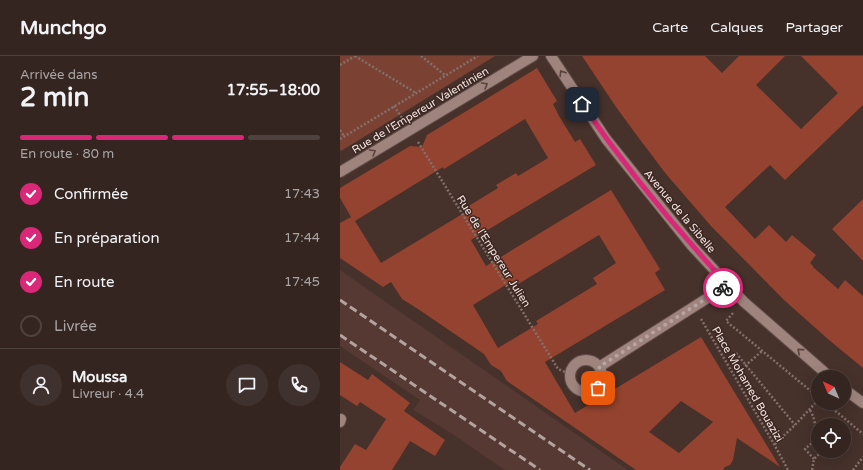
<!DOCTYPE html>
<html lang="fr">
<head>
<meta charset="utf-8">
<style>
  body { margin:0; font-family:"Varela Round",sans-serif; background:#3f312d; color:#f1f3f6; height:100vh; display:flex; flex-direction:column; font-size:15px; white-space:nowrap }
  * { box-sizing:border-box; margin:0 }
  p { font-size:13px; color:#a9a5a5 }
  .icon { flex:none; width:22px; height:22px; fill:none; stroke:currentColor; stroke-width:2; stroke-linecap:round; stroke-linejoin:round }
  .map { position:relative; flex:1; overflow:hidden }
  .side { display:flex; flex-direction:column; background:#342520; width:340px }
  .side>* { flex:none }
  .needle { width:26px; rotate:316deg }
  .fabs { position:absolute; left:471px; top:314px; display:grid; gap:8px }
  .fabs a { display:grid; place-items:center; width:40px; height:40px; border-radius:50%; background:#342520; box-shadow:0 4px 16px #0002,0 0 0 1px #4e423e; font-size:20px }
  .pin { position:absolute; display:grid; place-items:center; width:34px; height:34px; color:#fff; margin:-17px; border-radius:8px; box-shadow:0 2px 6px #0006 }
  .courier { position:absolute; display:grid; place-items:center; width:40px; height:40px; margin:-20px; border:3px solid #db2777; border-radius:50%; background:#fff; color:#222; box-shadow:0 1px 5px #0007 }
  .headline em { font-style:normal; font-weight:700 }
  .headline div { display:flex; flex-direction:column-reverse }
  .headline { display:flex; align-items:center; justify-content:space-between; height:68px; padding:0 20px }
  h1 { font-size:26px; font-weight:700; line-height:30px }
  .bar { display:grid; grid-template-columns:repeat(4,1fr); gap:6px 4px; align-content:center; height:48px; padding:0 20px }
  .bar i { height:5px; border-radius:3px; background:#4e423e }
  .bar .on { background:#db2777 }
  .bar p { grid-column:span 4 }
  .line { display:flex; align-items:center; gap:10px; padding:0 20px; border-top:1px solid #4e423e }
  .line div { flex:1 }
  .round { display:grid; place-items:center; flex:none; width:42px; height:42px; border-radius:21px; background:#3f312d }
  ol { padding:0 20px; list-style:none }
  li { display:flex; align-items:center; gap:12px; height:44px }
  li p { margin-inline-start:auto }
  li .icon { padding:4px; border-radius:50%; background:#db2777; color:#fff; stroke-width:4 }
  li:last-child { color:#a9a5a5 }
  li i { width:22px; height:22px; border:2px solid #4e423e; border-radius:50% }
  header { display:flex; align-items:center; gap:24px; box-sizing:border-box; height:56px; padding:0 20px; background:#342520; border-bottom:1px solid #4e423e }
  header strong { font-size:19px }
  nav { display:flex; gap:22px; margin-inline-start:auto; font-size:14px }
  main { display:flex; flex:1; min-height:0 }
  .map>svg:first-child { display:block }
  .built { fill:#553932 }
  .green { fill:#7b4233 }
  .building { fill:#93432f; fill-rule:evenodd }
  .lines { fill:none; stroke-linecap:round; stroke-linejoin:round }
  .street-casing { stroke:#604d49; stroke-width:12 }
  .path { stroke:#83706b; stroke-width:2.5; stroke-dasharray:2 2; stroke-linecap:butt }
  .street { stroke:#9e847d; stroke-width:10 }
  .rail { stroke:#b3a29e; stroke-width:3; stroke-dasharray:8 4; stroke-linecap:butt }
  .oneway { stroke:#59433d }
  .done { stroke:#b6a5a1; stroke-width:4; stroke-dasharray:0 7.2 }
  .route { stroke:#db2777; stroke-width:5 }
  .labels { text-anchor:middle; stroke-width:3; stroke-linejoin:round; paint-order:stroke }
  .street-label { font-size:11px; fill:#f3e4e1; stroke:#3c2721 }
</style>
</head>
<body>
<header>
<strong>Munchgo</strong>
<nav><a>Carte</a><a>Calques</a><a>Partager</a></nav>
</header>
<main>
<section class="side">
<div class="headline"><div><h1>2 min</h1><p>Arrivée dans</p></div><em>17:55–18:00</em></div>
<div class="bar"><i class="on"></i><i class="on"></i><i class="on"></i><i></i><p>En route · 80 m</p></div>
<ol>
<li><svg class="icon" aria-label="check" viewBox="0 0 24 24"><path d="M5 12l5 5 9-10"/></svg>Confirmée<p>17:43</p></li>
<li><svg class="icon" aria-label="check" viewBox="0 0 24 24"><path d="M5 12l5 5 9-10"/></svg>En préparation<p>17:44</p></li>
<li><svg class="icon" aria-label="check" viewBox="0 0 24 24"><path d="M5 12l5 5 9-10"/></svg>En route<p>17:45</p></li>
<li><i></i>Livrée</li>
</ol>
<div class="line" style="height:72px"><a class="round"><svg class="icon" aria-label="person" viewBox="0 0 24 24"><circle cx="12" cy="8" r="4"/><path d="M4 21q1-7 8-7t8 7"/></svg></a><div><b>Moussa</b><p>Livreur · 4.4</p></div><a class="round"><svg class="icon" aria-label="chat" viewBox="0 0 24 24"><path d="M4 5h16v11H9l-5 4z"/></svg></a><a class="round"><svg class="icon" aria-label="phone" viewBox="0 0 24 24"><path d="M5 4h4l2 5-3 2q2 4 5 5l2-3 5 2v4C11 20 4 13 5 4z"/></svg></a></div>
</section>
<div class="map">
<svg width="523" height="414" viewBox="0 0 523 414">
  <rect width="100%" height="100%" fill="#46312b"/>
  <path class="built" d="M0 214 288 414H165L111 377 73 354 80 344 0 290Z"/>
  <path class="green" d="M0 0H155L1 95 0 93Z"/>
  <path class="building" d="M242 0H365L382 17 399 0H445L416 29 461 73 498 37 461 0H523V49L445 124 430 109 385 151 415 183 429 169 446 186 452 179 476 199 470 207 473 210V211L498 233 505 224 523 240V312L489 284 444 244 371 170 326 118 298 81 276 51Z
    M197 12 217 45 213 48 219 60 235 86 240 83 256 109 131 184 146 210 271 134 320 213 315 217 325 234 205 306 235 357 361 281 440 411 397 382 393 404 390 409 385 411 383 414H296L167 325 161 315 151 309 144 298 78 253 62 243 51 226 43 231 0 202V167L11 161 0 142V132L70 90 82 91 87 79ZM185 63 208 102 178 120 176 117 156 129 158 132 127 151 129 154 41 207 15 165 103 111 104 113ZM259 179 276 207 253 222 257 228 196 265 198 268 158 292 133 249 172 225 175 230ZM341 345 373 366 339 397 309 376Z
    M523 143V205L492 173Z
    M0 306 28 324 32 318 70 347 64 355 105 384 95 400 70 385 52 414H0V411L15 388 26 394 46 363 20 346 17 350 0 339Z"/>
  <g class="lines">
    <g class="street-casing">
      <path id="street" d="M211 0 266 83 352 190 404 246 490 321
        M0 116 193 0
        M230 320a16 16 0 1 1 32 0a16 16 0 1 1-32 0Z
        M259 311 388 229
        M504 333 523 347
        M0 366 1 363"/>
    </g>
    <path class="path" d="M15 0 76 37
      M81 0 105 19
      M0 9 15 0
      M54 50 62 62
      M0 74 4 80
      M0 83 138 0
      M78 86 218 313 230 318
      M393 257 386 265 478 341
      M361 263 434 388 448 414
      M396 297 455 369
      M405 310 422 295
      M486 347 523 378
      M470 354C477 367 476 374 472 387
      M435 388 455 369 478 344
      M474 403 465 393 472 387 478 395
      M472 414 474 403 480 397 478 395
      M513 414 523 401"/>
    <use href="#street" class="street"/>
    <path class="rail" d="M0 244 250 414
      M0 279 200 414"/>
  </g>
  <defs><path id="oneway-chevron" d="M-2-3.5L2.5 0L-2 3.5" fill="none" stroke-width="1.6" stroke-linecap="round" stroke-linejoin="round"/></defs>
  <g class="oneway">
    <use href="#oneway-chevron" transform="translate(222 17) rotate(-122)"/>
    <use href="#oneway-chevron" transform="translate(145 29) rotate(-31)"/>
    <use href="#oneway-chevron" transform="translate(33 96) rotate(-31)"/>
    <use href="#oneway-chevron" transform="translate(460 295) rotate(-139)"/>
  </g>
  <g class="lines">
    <path class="done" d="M258 332C263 325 263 318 259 311L383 232"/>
    <path class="route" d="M242 48C286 112 335 172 388 229L383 232"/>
  </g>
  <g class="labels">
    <g class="street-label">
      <text transform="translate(80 54) rotate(-31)" y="4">Rue de l'Empereur Valentinien</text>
      <text transform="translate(340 155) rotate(50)" y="4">Avenue de la Sibelle</text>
      <text transform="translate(154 195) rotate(58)" y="4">Rue de l'Empereur Julien</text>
      <text transform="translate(408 328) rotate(60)" y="4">Place Mohamed Bouazizi</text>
    </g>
  </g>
</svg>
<div class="fabs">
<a><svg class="needle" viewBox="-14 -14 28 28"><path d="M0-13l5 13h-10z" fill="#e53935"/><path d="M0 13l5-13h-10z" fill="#a9a5a5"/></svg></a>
<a><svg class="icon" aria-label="locate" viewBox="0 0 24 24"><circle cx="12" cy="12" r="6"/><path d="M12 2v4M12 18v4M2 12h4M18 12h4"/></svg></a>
</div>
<div class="pin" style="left:258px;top:332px;background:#ea580c"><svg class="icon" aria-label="bag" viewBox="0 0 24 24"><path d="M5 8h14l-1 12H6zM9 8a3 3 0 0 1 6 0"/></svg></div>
<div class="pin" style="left:242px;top:48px;background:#1f2937"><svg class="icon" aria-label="home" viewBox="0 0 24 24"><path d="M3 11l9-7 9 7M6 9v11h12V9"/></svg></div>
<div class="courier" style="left:383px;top:232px"><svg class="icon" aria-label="bike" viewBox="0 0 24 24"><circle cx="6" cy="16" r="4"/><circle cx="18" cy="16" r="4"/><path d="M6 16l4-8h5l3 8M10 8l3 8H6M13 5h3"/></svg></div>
</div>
</main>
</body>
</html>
